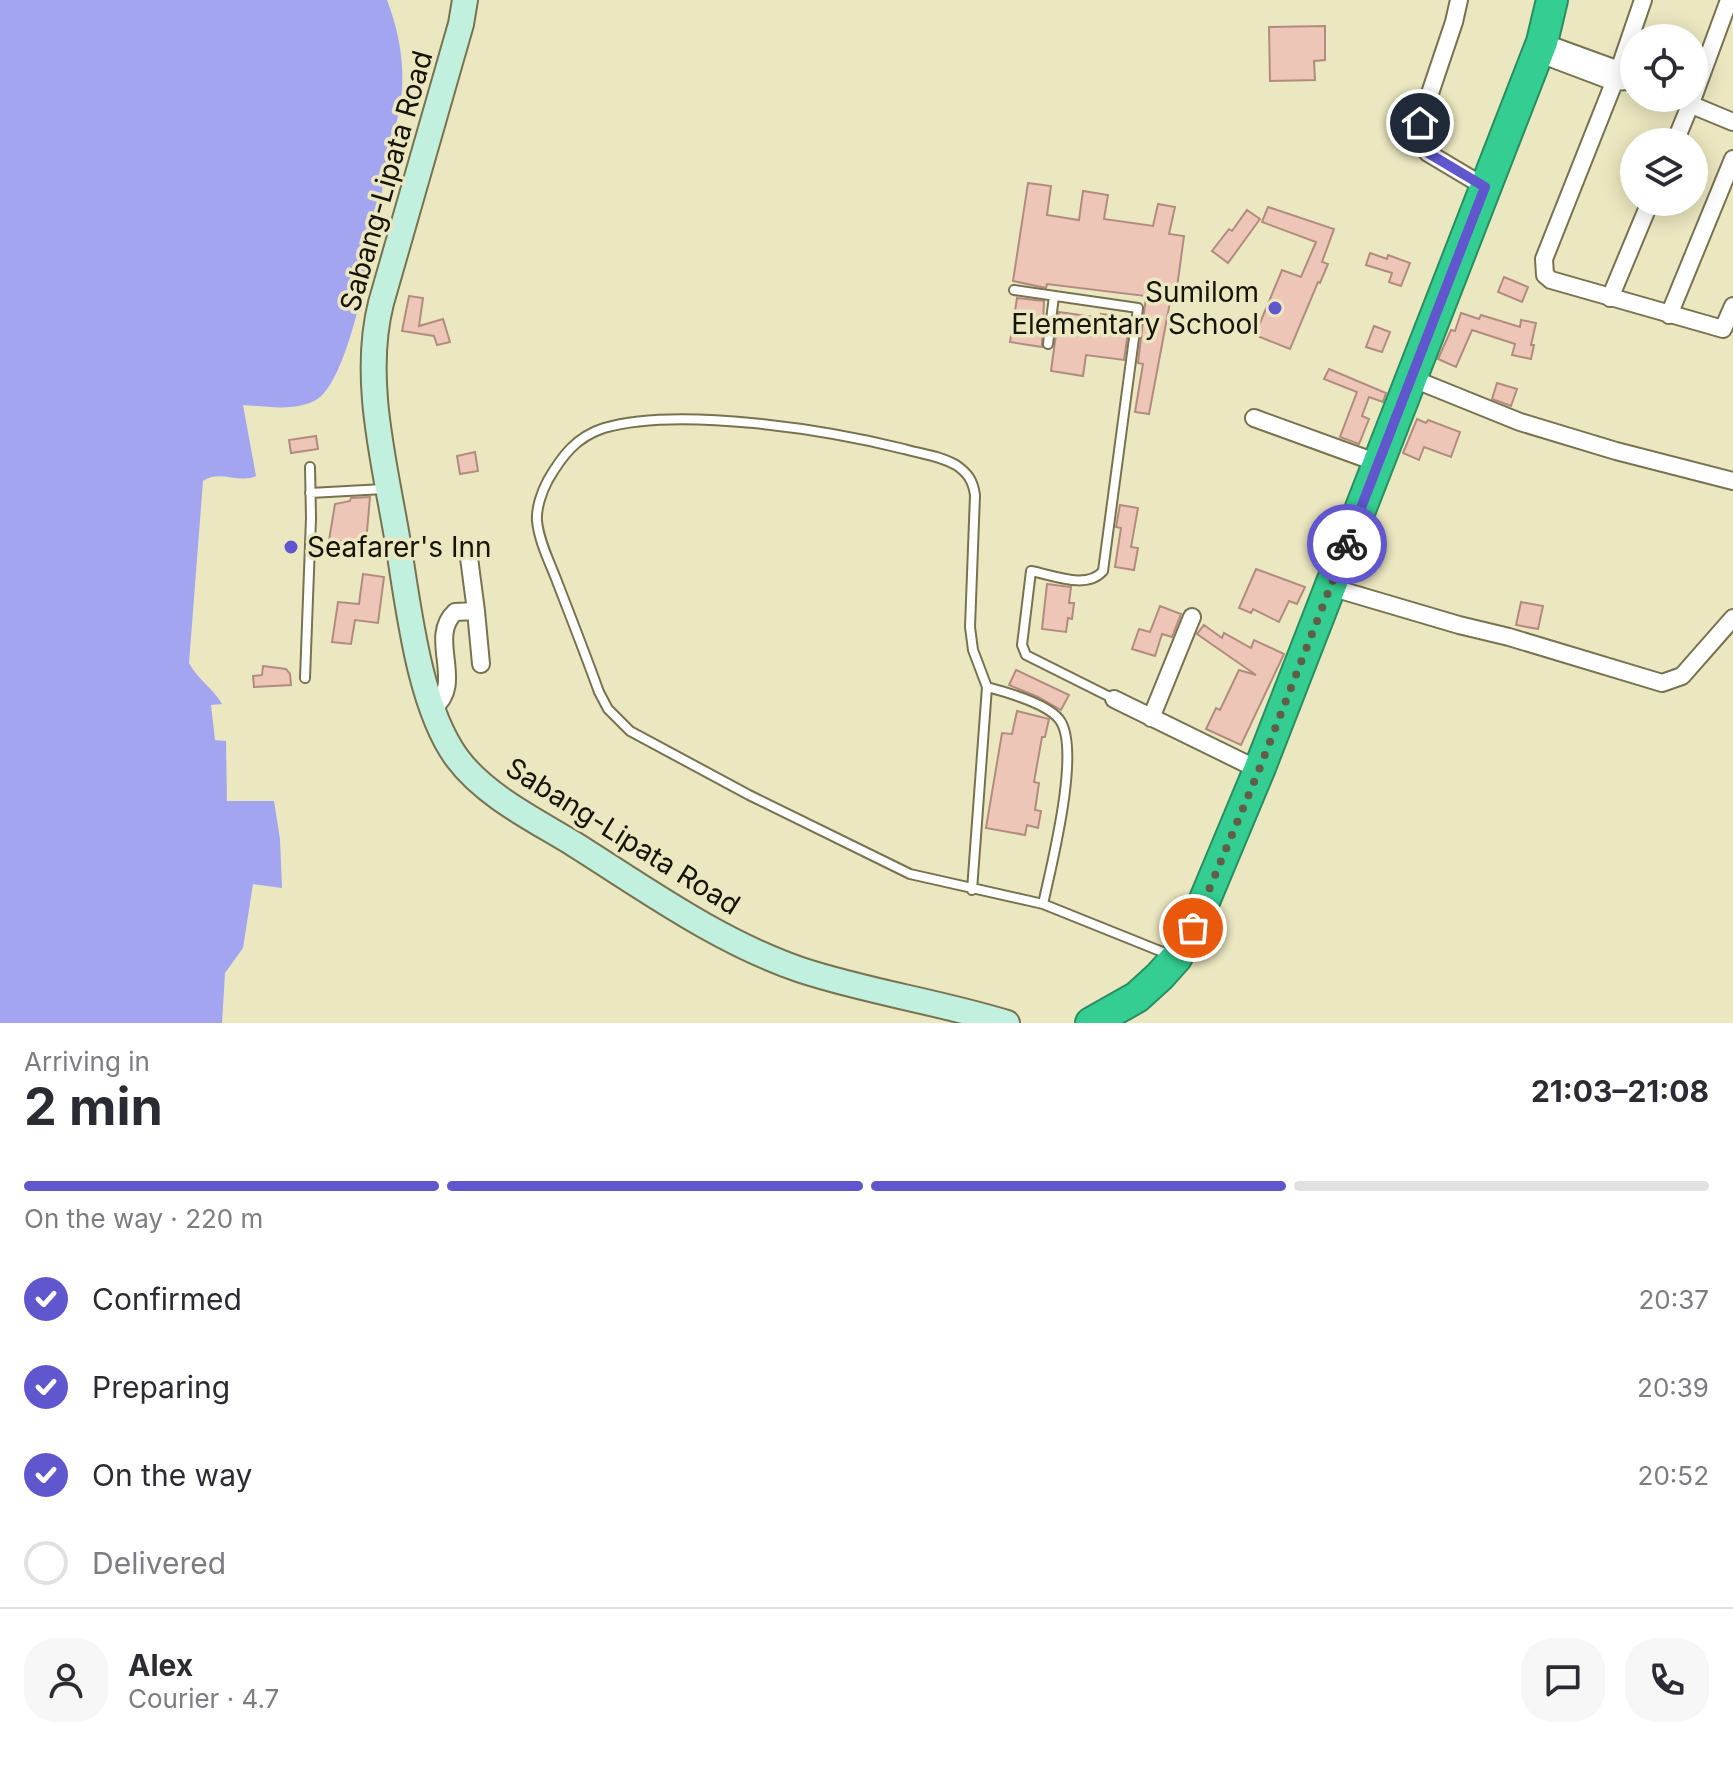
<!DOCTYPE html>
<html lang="en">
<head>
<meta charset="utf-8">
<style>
  body { margin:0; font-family:Inter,sans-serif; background:#f7f7f7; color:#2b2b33; height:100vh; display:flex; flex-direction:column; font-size:30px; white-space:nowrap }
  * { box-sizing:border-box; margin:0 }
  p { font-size:26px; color:#7c7c81 }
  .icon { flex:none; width:44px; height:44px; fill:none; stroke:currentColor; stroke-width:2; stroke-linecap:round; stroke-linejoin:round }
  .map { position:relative; height:1023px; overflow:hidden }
  .panel { display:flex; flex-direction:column; background:#fff; flex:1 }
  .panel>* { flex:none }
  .buttons { position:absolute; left:1620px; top:24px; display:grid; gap:16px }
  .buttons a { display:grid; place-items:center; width:88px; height:88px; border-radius:50%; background:#fff; box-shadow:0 4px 20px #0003; font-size:40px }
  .pin { position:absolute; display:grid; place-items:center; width:68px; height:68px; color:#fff; margin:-34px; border:4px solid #fff; border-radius:50%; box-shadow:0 2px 8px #0007 }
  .courier { position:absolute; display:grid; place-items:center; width:80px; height:80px; margin:-40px; border:6px solid #6057cf; border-radius:50%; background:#fff; color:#222; box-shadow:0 2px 10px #0007 }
  .headline em { font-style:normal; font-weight:700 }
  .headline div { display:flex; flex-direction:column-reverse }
  .headline { display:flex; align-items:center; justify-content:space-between; height:136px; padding:0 24px }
  h1 { font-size:52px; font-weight:700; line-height:60px }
  .bar { display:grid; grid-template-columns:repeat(4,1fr); gap:12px 8px; align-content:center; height:96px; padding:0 24px }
  .bar i { height:10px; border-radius:6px; background:#e1e1e2 }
  .bar .current { background:#6057cf }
  .bar p { grid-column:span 4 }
  .line { display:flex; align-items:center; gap:20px; padding:0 24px; border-top:2px solid #e1e1e2 }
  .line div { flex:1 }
  .round { display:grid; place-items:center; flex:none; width:84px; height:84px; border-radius:32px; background:#f7f7f7 }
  ol { padding:0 24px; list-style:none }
  li { display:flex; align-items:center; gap:24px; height:88px }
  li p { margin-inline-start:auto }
  li .icon { padding:8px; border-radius:50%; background:#6057cf; color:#fff; stroke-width:4 }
  li:last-child { color:#7c7c81 }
  li i { width:44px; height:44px; border:4px solid #e1e1e2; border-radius:50% }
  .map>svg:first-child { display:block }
  .water { fill:#a3a5f1 }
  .building { fill:#eec6b7; stroke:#b18c7e; stroke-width:2 }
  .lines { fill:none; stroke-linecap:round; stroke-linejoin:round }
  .lane-casing { stroke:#777250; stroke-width:12 }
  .street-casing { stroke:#777250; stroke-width:20 }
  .secondary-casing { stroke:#777250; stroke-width:28 }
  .highway-casing { stroke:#2a8d61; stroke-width:34 }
  .lane { stroke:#fff; stroke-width:8 }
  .street { stroke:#fff; stroke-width:16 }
  .secondary { stroke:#c2f0de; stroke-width:24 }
  .highway { stroke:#34ce92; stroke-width:30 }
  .done { stroke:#615e47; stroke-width:8; stroke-dasharray:0 14.4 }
  .route { stroke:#6057cf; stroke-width:10 }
  .poi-dot { fill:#6057cf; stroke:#ebe7c0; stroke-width:3 }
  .labels { text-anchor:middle; stroke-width:7; stroke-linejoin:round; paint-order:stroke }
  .street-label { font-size:28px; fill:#161406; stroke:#ebe7c0 }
  .poi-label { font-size:28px; fill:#161406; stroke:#ebe7c0; text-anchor:end }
</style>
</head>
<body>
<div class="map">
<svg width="1733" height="1023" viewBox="0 0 1733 1023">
  <rect width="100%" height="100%" fill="#ebe7c0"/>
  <path class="water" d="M0 0H387C398 29 404 58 402 90 400 114 392 139 387 162 379 207 354 379 316 400 295 412 266 406 243 405L256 476C239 484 219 469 203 481L189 663C198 680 213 688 222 704L211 705 215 740 226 741 227 801H274L280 839 282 888 253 884 243 948 225 973 222 1023H0Z"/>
  <path class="building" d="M1325 26V60L1314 61 1315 80 1270 81 1269 27Z
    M1028 183 1051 186 1047 215 1079 220 1083 191 1108 195 1104 219 1153 226 1158 204 1175 207 1169 234 1184 236 1175 302H1170L1149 414 1135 412 1143 364 1138 363 1146 296 1047 284 1046 288 1013 281Z
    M1268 207 1334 229 1322 262 1328 264 1320 283 1318 282 1290 349 1255 335 1282 270 1301 277 1316 242 1262 222Z
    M1247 210 1260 219 1228 263 1212 251 1229 229 1232 231Z
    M1370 253 1387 259 1388 255 1410 263 1401 286 1389 282 1392 273 1366 265Z
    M1504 277 1528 287 1522 302 1498 292Z
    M409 296 423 298 419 326 443 319 450 342 437 345 434 336 402 331Z
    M1017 298 1044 301 1042 347 1010 342Z
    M1059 312 1101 318V314L1130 318 1124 360 1086 355 1083 376 1051 371Z
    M1461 313 1479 319 1481 315 1520 327 1521 320 1536 323 1531 345H1534L1531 359 1512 355 1515 344 1472 330 1456 367 1438 359 1451 330 1455 331Z
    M1374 326 1390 332 1382 352 1366 347Z
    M1329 369 1386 393 1383 402 1369 397 1362 416 1369 419 1359 444 1340 437 1357 392 1324 379Z
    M1497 383 1517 389 1511 406 1492 399Z
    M1417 419 1426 423 1428 420 1460 432 1451 457 1424 447 1419 460 1403 453Z
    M316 436 318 449 291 453 289 440Z
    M475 452 478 471 460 474 457 456Z
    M370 497 366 543 329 540 335 504 350 501 351 498Z
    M1120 505 1138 508 1131 547 1138 548 1134 570 1115 567 1121 528 1116 527Z
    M1256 569 1305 587 1297 604 1289 601 1279 622 1253 609 1251 613 1239 608Z
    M363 574 384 577 378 623 355 620 351 644 332 642 338 602 359 604Z
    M1047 584 1071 587 1069 603H1074L1072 619 1068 618 1066 632 1042 629Z
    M1521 602 1543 606 1538 629 1516 625Z
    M1160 606 1181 614 1172 637 1162 634 1155 656 1132 649 1139 629 1150 632Z
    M1204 625 1222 638 1224 633 1251 648 1254 640 1284 654 1241 745 1206 729 1216 708 1220 710 1239 670 1256 675 1197 634Z
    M263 666 286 669 290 674 291 685 254 687 253 676 262 675Z
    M1016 670 1069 695 1061 710 1038 697 1009 685Z
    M1017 711 1049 719 1045 737H1042L1034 782 1039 783 1035 810 1041 811 1038 828 1027 825 1025 835 986 828 1002 733 1012 734Z"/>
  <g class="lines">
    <g class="lane-casing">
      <path id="lane" d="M1014 290 1138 308 1103 571C1087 590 1053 575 1031 571L1022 645 1026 655 1114 699
        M1048 344 1054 296
        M310 493 384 489
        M305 678 311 518 310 467
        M987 687C1006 692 1046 703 1059 719 1082 747 1051 867 1043 904
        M972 890 987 687 973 650 970 627 975 495C973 481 968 473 956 465 941 456 922 454 904 449 828 430 679 406 604 428 576 437 562 456 548 480 542 491 536 508 537 521 539 542 551 565 558 584 572 620 586 656 599 692L608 709 630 731 749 795 910 874 1043 904 1170 955"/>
    </g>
    <g class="street-casing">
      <path id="street" d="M1459 0 1454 22 1420 123 1422 145 1428 153 1485 187
        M1643 0 1619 70 1544 259 1545 275 1551 280 1723 329 1733 306
        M1542 42 1619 70 1624 77
        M1537 53 1614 82 1627 81 1634 83
        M1694 95 1729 0
        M1675 98 1733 122
        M1675 142 1693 98
        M1610 298 1650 202
        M1669 315 1733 159
        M1411 378 1520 422 1616 451 1733 481
        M1254 418 1378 463
        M468 550 476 611
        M1330 587 1459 625 1509 637 1662 683 1682 676 1733 618
        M1114 699 1259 770
        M433 708C466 684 427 638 455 612L476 611 481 664
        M1151 718 1192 617"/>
    </g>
    <g class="secondary-casing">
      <path id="secondary" d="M465 0 461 24 381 303C362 378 384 461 397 537 408 602 418 705 457 758 485 796 535 820 574 844 647 890 719 942 801 970 868 992 939 1002 1007 1023"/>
    </g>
    <g class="highway-casing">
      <path id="highway" d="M1091 1023 1137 997 1160 976 1176 958 1193 928 1259 770 1542 42 1552 0"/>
    </g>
    <use href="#lane" class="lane"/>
    <use href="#street" class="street"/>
    <use href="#secondary" class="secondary"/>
    <use href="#highway" class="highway"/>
  </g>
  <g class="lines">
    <path class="done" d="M1193 928 1259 770 1347 544"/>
    <path class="route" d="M1347 544 1485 187 1428 153 1422 145 1420 123"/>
  </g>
  <g class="poi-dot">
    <circle cx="1275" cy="308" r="8"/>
    <circle cx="291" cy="547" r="8"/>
  </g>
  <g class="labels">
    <g class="street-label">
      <text transform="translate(386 181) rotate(-74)" y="10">Sabang-Lipata Road</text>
      <text transform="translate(623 836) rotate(32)" y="10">Sabang-Lipata Road</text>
    </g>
    <g class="poi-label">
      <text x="1259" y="302">Sumilom<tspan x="1259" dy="32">Elementary School</tspan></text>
      <text x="307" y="557" text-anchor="start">Seafarer's Inn</text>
    </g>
  </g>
</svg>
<div class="buttons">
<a><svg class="icon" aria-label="locate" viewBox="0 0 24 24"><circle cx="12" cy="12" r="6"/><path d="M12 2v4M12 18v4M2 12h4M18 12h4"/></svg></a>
<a><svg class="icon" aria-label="layers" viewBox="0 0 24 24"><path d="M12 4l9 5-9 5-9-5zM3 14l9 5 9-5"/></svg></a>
</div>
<div class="pin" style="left:1193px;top:928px;background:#ea580c"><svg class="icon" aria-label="bag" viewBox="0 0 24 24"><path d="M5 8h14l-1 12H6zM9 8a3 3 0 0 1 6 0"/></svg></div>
<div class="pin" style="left:1420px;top:123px;background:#1f2937"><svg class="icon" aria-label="home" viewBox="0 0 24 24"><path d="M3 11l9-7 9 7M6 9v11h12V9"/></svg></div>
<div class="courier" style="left:1347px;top:544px"><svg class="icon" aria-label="bike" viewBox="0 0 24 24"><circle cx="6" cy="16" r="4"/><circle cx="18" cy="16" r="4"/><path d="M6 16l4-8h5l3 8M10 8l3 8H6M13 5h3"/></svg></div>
</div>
<section class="panel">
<div class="headline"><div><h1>2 min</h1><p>Arriving in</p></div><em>21:03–21:08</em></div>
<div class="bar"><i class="current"></i><i class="current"></i><i class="current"></i><i></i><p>On the way · 220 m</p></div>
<ol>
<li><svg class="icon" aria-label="check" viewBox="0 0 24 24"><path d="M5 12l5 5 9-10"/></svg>Confirmed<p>20:37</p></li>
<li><svg class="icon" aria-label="check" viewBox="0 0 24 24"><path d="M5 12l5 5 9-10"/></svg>Preparing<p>20:39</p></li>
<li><svg class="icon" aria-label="check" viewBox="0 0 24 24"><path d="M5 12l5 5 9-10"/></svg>On the way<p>20:52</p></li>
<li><i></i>Delivered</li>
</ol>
<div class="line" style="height:144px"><a class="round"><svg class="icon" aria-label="person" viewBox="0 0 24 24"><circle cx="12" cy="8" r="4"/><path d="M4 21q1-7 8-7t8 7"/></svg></a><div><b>Alex</b><p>Courier · 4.7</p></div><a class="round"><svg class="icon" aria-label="chat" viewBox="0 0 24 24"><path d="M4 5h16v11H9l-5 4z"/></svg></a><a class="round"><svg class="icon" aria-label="phone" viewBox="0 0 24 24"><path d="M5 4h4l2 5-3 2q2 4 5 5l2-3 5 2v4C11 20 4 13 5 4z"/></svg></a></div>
</section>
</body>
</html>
